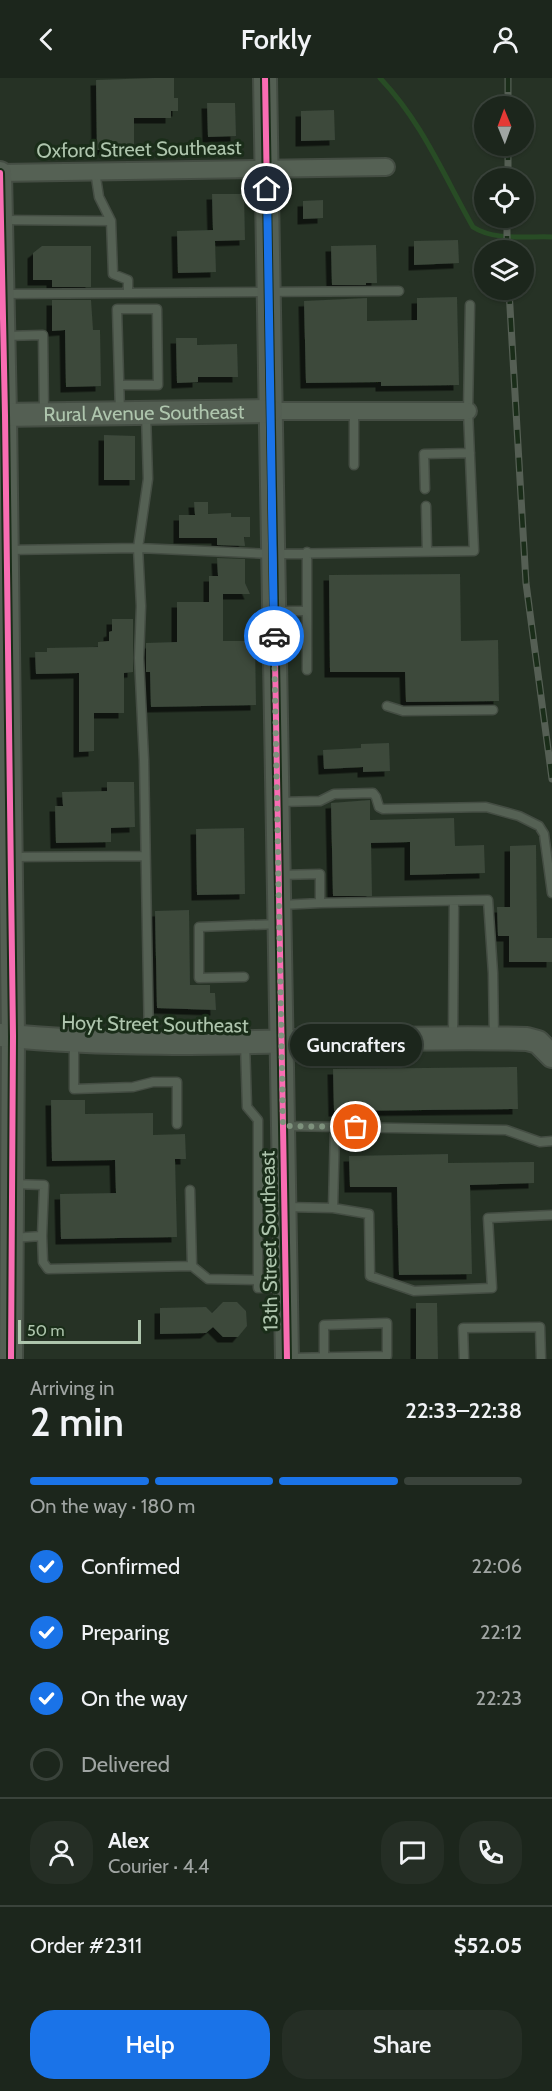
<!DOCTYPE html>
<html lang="en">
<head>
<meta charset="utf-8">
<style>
  body { margin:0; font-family:Cabin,sans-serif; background:#252e25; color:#f1f3f6; height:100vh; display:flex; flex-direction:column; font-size:22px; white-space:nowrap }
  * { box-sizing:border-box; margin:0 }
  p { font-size:20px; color:#a0a5a3 }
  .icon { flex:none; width:33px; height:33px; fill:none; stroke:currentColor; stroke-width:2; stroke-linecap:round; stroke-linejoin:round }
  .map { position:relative; height:1281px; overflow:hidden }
  .panel { display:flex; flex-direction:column; background:#1c261c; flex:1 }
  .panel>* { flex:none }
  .needle { width:39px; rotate:359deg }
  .tools { position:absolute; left:474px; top:18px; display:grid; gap:12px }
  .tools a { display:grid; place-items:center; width:60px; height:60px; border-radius:50%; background:#1c261c; box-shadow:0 2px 4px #0004,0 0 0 2px #3a433b; font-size:30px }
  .scale { position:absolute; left:18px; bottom:15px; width:123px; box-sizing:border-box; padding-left:6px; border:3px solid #aec5ad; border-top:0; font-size:16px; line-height:21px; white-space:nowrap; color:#aec5ad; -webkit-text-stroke:4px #1a2d19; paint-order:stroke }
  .pin { position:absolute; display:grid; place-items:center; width:51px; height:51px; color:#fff; margin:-26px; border:3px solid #fff; border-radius:50%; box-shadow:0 2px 6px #0007 }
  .courier { position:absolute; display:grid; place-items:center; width:60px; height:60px; margin:-30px; border:4px solid #1a73e8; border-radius:50%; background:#fff; color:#222; box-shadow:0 2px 8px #0007 }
  .bubble { position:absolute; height:42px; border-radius:21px; background:#1c261c; box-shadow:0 2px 4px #0004,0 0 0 2px #3a433b; font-size:20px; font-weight:600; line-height:42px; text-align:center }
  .head em { font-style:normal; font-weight:600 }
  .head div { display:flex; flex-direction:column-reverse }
  .head { display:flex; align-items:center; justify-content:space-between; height:102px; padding:0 30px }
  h1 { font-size:39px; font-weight:600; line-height:45px }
  .bar { display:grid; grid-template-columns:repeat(4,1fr); gap:9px 6px; align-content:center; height:72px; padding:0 30px }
  .bar i { height:8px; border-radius:4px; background:#3a433b }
  .bar .selected { background:#1a73e8 }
  .bar p { grid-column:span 4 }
  .line { display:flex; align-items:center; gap:15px; padding:0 30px; border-top:2px solid #3a433b }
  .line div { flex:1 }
  .round { display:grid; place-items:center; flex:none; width:63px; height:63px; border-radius:24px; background:#252e25 }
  ol { padding:0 30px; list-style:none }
  li { display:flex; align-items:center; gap:18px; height:66px }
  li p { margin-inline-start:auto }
  li .icon { padding:6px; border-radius:50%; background:#1a73e8; color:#fff; stroke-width:4 }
  li:last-child { color:#a0a5a3 }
  li i { width:33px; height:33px; border:3px solid #3a433b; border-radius:50% }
  .cta { display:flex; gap:12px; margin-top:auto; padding:12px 30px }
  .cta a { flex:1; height:69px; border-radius:24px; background:#1a73e8; color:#fff; font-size:24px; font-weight:600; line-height:69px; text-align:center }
  .cta a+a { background:#252e25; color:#f1f3f6 }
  header { display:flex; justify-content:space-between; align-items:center; height:78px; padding:0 30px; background:#1c261c; font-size:27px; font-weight:600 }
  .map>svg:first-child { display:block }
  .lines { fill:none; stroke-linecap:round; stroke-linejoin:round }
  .stream { stroke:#284c25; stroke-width:5 }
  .building { fill:#3c483b; filter:url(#shadow) }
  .lane-casing { stroke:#444d43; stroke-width:11 }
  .street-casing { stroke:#444d43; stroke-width:20 }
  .secondary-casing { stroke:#444d43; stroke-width:26 }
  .lane { stroke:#556154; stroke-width:8 }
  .street { stroke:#556154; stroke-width:16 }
  .secondary { stroke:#545f53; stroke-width:22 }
  .rail-casing { stroke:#555f54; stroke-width:7 }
  .rail { stroke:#1a2d19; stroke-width:4.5; stroke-dasharray:14; stroke-linecap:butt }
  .cycleway-casing { stroke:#1a2d19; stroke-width:10 }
  .cycleway { stroke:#f96db3; stroke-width:6 }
  .done { stroke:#7e927d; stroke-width:6; stroke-dasharray:0 10.8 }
  .route { stroke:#1a73e8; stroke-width:8 }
  .labels { text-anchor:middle; stroke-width:6; stroke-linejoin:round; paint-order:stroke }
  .street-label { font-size:20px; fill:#aec5ad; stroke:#1a2d19 }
</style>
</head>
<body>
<header><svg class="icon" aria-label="back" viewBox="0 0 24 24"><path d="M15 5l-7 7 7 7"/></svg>Forkly<svg class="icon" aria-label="person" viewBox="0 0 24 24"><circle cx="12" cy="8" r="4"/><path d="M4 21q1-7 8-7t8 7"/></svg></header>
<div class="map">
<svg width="552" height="1281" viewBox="0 0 552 1281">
  <defs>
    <filter id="shadow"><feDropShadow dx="-5.5" dy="5.5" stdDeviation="0" flood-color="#0009"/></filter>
  </defs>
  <rect width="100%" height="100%" fill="#263225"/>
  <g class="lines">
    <path class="stream" d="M380 0C422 44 443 96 473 149 494 163 527 158 552 159"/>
  </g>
  <path class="building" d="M154 0H174V20H178V33H171V40H134V71L97 72 96 2Z
    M207 25H235L236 58 208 59Z
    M334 32 335 62 301 63V33Z
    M212 116H244L245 162 215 163 216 194 178 195 177 153 213 152Z
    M323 122V140L303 141V123Z
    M458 162 459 185 414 187V163Z
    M376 167 377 205H366V207H332L331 168Z
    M42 168H91V209H52V202H33V175Z
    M457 219 459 307 381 308V304L306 305 304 223 367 220V243L417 242V220Z
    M52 222H91L93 252H100L101 308 66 309 65 252 52 253Z
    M176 260H197V267L237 266 238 299H198V304L177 305Z
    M104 357 135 358V402H104Z
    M194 424H208V436L231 435V439H250V459H244L245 468 217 467V460H179V437H195Z
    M217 480 245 481V505L250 516H223V563H255L256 627 151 629 150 594H146V565L177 564V524H209V498H218Z
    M460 496 461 563 498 562 499 623 406 624 405 594H330L329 497Z
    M112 541H133V594L124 595V635H94V673L79 674V595L36 596 35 574H47V570L98 569V564L109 563V554L112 553Z
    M389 665 390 693 363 694V689L324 691 323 672 361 670V666Z
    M107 704H134L135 749 111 750V764L56 765 55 728H63L62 714 107 713Z
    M370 722V742L454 740 455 768 484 767 485 795 410 797V764L371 765 372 818H333L331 725Z
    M244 750 245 816 197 817 196 751Z
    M536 767 537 860H552V884H509V858H498L497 829H510V768Z
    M189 832 190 907H210V915H215L216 932 157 930 155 833Z
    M517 989 518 1031 334 1033 333 991Z
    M51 1022H85V1036L153 1035V1057L185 1056 186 1081H175L177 1159 61 1161 60 1116 116 1115 115 1082 52 1083Z
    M448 1076V1085L534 1084V1105L470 1107 472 1196 399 1197 397 1109H350L349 1078Z
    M223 1224H237L246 1233 247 1248 238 1259H223L213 1249 206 1255 160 1256V1230L206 1229 212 1235Z
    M416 1225H437L438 1281H416Z"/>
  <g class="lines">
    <g class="lane-casing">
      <path id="lane" d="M95 93 99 119 111 143 113 196 128 202V215
        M3 142 111 143
        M3 216 399 213
        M4 258 43 257 44 334
        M120 307H158L157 231H117L120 335
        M354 334V387
        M146 336 148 401 138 470 141 528 139 580 144 682 149 964
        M425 411 424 376 470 375
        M426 428 427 473
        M6 472 138 470 273 476 474 473 468 333 470 227
        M307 474V592
        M275 533H307
        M387 628 403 633 493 632
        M279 724 320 723 334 716 373 715 376 719 379 729 383 731 486 729 519 738 539 748 544 756 552 815
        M11 779 145 778
        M279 797 320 796V825L281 827
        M320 825 488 822 493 895 494 960
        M244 899 199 900V849L279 846
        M453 960 454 823
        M74 963V1011L133 1009 153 1004H177V1046
        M245 965 247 1029 258 1042V1106L283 1105
        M283 1048 506 1052 540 1064 552 1063
        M12 1106 44 1107 42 1158 12 1160
        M258 1106V1210L285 1209
        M190 1112 192 1188 208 1201 258 1202
        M285 1129 333 1130 335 1049
        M333 1130 369 1136 370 1198 414 1213 492 1210 488 1140 552 1137
        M42 1158 43 1184 48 1191 192 1188
        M288 1280 387 1278V1245L324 1247V1281
        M464 1281 463 1250 540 1249 541 1281"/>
    </g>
    <g class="street-casing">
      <path id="street" d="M0 95 386 89
        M271 333H468"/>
    </g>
    <g class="secondary-casing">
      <g id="secondary">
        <path d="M265 0 287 1281"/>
        <path d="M0 95 5 337 13 958 11 1281"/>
        <path id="s1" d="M0 337 271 333"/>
        <path d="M0 957C175 975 351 956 527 961L538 964 552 978"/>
      </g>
    </g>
    <use href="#lane" class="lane"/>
    <use href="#street" class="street"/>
    <use href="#secondary" class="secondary"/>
    <g class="rail-casing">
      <path id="rail" d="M508 0V28
        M508 68V100
        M507 172V140
        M509 212 526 505 552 701"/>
    </g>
    <use href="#rail" class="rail"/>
    <g class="cycleway-casing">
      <path id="cycleway" d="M265 0 287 1281
        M0 95 5 337 13 958 11 1281"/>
    </g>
    <use href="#cycleway" class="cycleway"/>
  </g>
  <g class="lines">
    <path class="done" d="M274 558 283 1048 356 1049"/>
    <path class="route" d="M267 111 274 558"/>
  </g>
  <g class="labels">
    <g class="street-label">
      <text transform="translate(139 71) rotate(-1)" y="7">Oxford Street Southeast</text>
      <text dy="7" stroke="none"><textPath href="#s1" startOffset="144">Rural Avenue Southeast</textPath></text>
      <text transform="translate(155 946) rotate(1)" y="7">Hoyt Street Southeast</text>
      <text transform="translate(269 1163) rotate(-91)" y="7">13th Street Southeast</text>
    </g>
  </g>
</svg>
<div class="tools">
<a><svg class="needle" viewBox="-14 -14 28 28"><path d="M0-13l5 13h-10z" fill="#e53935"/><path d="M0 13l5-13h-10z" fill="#a0a5a3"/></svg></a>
<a><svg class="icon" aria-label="locate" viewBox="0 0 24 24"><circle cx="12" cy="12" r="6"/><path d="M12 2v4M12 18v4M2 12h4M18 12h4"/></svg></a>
<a><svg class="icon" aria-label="layers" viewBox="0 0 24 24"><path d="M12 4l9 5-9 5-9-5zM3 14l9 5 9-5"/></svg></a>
</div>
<div class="scale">50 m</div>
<div class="pin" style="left:356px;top:1049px;background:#ea580c"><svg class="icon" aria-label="bag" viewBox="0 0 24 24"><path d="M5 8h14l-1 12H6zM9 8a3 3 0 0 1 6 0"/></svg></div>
<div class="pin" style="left:267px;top:111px;background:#1f2937"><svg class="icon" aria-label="home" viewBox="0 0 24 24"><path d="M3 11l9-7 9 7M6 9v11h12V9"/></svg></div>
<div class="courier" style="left:274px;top:558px"><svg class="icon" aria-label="car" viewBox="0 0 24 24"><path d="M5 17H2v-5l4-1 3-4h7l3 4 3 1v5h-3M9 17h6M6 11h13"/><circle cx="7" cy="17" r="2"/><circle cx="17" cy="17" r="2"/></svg></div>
<div class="bubble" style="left:290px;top:946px;width:132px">Guncrafters</div>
</div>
<section class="panel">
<div class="head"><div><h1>2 min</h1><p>Arriving in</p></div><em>22:33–22:38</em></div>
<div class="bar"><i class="selected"></i><i class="selected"></i><i class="selected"></i><i></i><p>On the way · 180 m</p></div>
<ol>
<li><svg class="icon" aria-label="check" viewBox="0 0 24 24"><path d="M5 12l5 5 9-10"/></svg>Confirmed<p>22:06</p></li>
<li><svg class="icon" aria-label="check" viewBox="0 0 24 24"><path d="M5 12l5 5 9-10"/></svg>Preparing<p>22:12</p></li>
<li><svg class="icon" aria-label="check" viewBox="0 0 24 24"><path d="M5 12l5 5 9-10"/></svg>On the way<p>22:23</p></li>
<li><i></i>Delivered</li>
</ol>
<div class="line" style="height:108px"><a class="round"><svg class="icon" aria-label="person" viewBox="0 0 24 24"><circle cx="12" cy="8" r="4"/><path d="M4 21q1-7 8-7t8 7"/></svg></a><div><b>Alex</b><p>Courier · 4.4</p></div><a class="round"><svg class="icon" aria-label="chat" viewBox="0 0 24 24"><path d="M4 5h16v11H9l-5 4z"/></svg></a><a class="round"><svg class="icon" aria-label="phone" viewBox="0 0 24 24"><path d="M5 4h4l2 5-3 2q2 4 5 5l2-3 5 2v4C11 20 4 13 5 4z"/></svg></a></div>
<div class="line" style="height:78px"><div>Order #2311</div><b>$52.05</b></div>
<div class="cta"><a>Help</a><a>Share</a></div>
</section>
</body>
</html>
